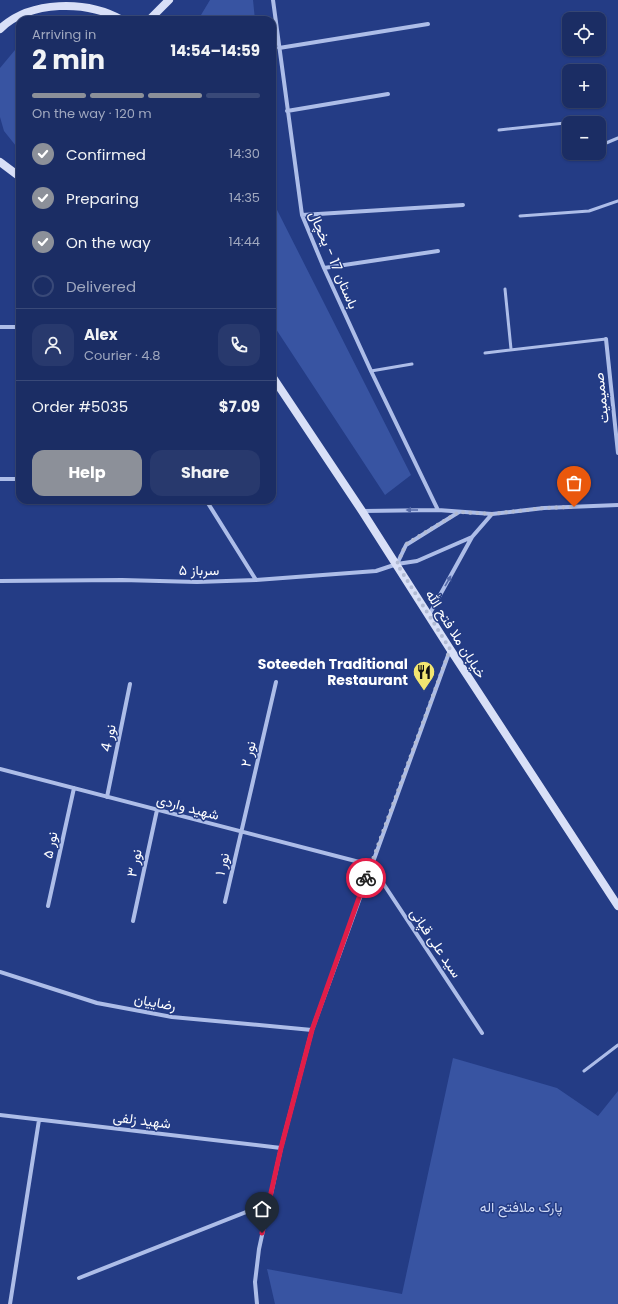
<!DOCTYPE html>
<html lang="en">
<head>
<meta charset="utf-8">
<style>
  body { margin:0; font-family:Poppins,Vazirmatn,sans-serif; background:#28396d; color:#f1f3f6; height:100vh; display:flex; flex-direction:column; font-size:15px; white-space:nowrap }
  * { box-sizing:border-box; margin:0 }
  p { font-size:13px; color:#a0a8bf }
  .icon { flex:none; width:22px; height:22px; fill:none; stroke:currentColor; stroke-width:2; stroke-linecap:round; stroke-linejoin:round }
  .map { position:relative; flex:1; overflow:hidden }
  .side { position:absolute; left:16px; top:16px; width:260px; height:488px; display:flex; flex-direction:column; background:#1b2d64; border-radius:12px; box-shadow:0 1px 3px #0004,0 0 0 1px #394978 }
  .side>* { flex:none }
  .controls { position:absolute; left:562px; top:12px; display:grid; gap:8px }
  .controls a { display:grid; place-items:center; width:44px; height:44px; border-radius:8px; background:#1b2d64; box-shadow:0 1px 3px #0004,0 0 0 1px #394978; font-size:20px }
  .pin { position:absolute; display:grid; place-items:center; width:34px; height:34px; color:#fff; margin:-41px -17px; border-radius:50% 50% 50% 0; rotate:-45deg; box-shadow:0 0 4px #0007 }
  .pin .icon { rotate:45deg }
  .courier { position:absolute; display:grid; place-items:center; width:40px; height:40px; margin:-20px; border:3px solid #e11d48; border-radius:50%; background:#fff; color:#222; box-shadow:0 1px 5px #0007 }
  .summary em { font-style:normal; font-weight:700 }
  .summary div { display:flex; flex-direction:column-reverse }
  .summary { display:flex; align-items:center; justify-content:space-between; height:68px; padding:0 16px }
  h1 { font-size:26px; font-weight:700; line-height:30px }
  .bar { display:grid; grid-template-columns:repeat(4,1fr); gap:6px 4px; align-content:center; height:48px; padding:0 16px }
  .bar i { height:5px; border-radius:3px; background:#394978 }
  .bar .active { background:#8c9099 }
  .bar p { grid-column:span 4 }
  .line { display:flex; align-items:center; gap:10px; padding:0 16px; border-top:1px solid #394978 }
  .line div { flex:1 }
  .round { display:grid; place-items:center; flex:none; width:42px; height:42px; border-radius:12px; background:#28396d }
  ol { padding:0 16px; list-style:none }
  li { display:flex; align-items:center; gap:12px; height:44px }
  li p { margin-inline-start:auto }
  li .icon { padding:4px; border-radius:50%; background:#8c9099; color:#fff; stroke-width:4 }
  li:last-child { color:#a0a8bf }
  li i { width:22px; height:22px; border:2px solid #394978; border-radius:50% }
  .cta { display:flex; gap:8px; margin-top:auto; padding:8px 16px }
  .cta a { flex:1; height:46px; border-radius:12px; background:#8c9099; color:#fff; font-size:16px; font-weight:700; line-height:46px; text-align:center }
  .cta a+a { background:#28396d; color:#f1f3f6 }
  .map>svg:first-child { display:block }
  .green { fill:#3854a2 }
  .lines { fill:none; stroke-linecap:round; stroke-linejoin:round }
  .lane { stroke:#adbde8; stroke-width:3 }
  .street { stroke:#adbde8; stroke-width:4 }
  .secondary { stroke:#d8dff7; stroke-width:8 }
  .oneway { fill:#5469a8 }
  .done { stroke:#b2bbd4; stroke-width:4; stroke-dasharray:0 7.2 }
  .route { stroke:#e11d48; stroke-width:5 }
  .labels { text-anchor:middle; stroke-width:3; stroke-linejoin:round; paint-order:stroke }
  .street-label { font-size:14px; fill:#fff; stroke:#243c85 }
  .poi-label { font-size:14px; font-weight:bold; fill:#fff; stroke:#243c85; text-anchor:end }
  .park-label { font-size:14px; fill:#d1dbf6; stroke:#243c85 }
</style>
</head>
<body>
<div class="map">
<svg width="618" height="1304" viewBox="0 0 618 1304">
  <rect width="100%" height="100%" fill="#243c85"/>
  <path class="green" d="M210 0H253L255 20H198Z
    M20 44V151L4 131 0 117V68Z
    M272 198 273 202 411 475 385 495 272 323Z
    M453 1058 557 1088 598 1116 618 1091V1304H275L267 1269 402 1294Z"/>
  <g class="lines">
    <path class="lane" d="M499 130 594 120 595 123
      M599 144V146L618 138
      M520 216 589 211 618 201
      M505 289 511 349
      M485 353 606 339
      M371 371 412 364
      M584 1071 618 1045"/>
    <path class="street" d="M273 0 302 215 324 268 371 371 438 510
      M279 48 428 24
      M287 111 388 94
      M302 215 463 205
      M324 268 438 251
      M0 327H20
      M606 339 618 453
      M0 479H20
      M206 500 256 580
      M363 511 438 510 492 514 544 508 618 505
      M397 564 406 545 459 512
      M0 581 122 580 197 582 256 580 376 571 397 564 417 561 472 537
      M429 615 472 537 492 514
      M0 769 371 865 482 1033
      M107 797 130 684
      M225 902 276 682
      M48 906 74 788
      M133 921 157 810
      M0 972 97 1003 172 1017 312 1030
      M0 1115 281 1148
      M79 1278 269 1203
      M10 1304 39 1120
      M257 1304 255 1282 259 1249 281 1148 312 1030 450 650"/>
    <path class="secondary" d="M149 20 169 0
      M0 29C30 0 87 0 122 20
      M0 162 20 177
      M272 376 362 511 450 649 618 906"/>
  </g>
  <defs><path id="oneway-solid" d="M-6-.8H1V-3.2L6.5 0L1 3.2V.8H-6Z"/></defs>
  <g class="oneway">
    <use href="#oneway-solid" transform="translate(412 510) rotate(180)"/>
    <use href="#oneway-solid" transform="translate(448 581) rotate(-60)"/>
  </g>
  <g class="lines">
    <path class="done" d="M366 878 450 649 397 564 406 544 459 512 492 514 544 508 574 507"/>
    <path class="route" d="M262 1233 281 1148 312 1030 366 878"/>
  </g>
  <defs>
    <g id="restaurant-pin" transform="scale(1.15)"><path d="M0 17L-7.5 6A9.5 9.5 0 1 1 7.5 6Z" fill="#f3e671" stroke="#243c85"/><path d="M-5-6h1v4h1v-4h1v4h1v-4h1v5L-1.5 .5V6h-2V.5L-5-1ZM5-6V6H3V1.5H1.5Q1.5-4 5-6Z" fill="#111"/></g>
  </defs>
  <g fill-rule="evenodd">
    <use href="#restaurant-pin" x="424" y="672"/>
  </g>
  <g class="labels">
    <g class="street-label">
      <text transform="translate(334 260) rotate(67)" y="5">باستان 17 - یخچال</text>
      <text transform="translate(601 398) rotate(-96)" y="5">صمیمیت</text>
      <text x="199" y="575">سرباز ۵</text>
      <text transform="translate(456 634) rotate(58)" y="5">خیابان ملا فتح الله</text>
      <text transform="translate(108 738) rotate(-78)" y="5">نور 4</text>
      <text transform="translate(248 754) rotate(-77)" y="5">نور ۲</text>
      <text transform="translate(188 807) rotate(15)" y="5">شهید واردی</text>
      <text transform="translate(50 845) rotate(-78)" y="5">نور ۵</text>
      <text transform="translate(134 863) rotate(-78)" y="5">نور ۳</text>
      <text transform="translate(222 864) rotate(-77)" y="5">نور ۱</text>
      <text transform="translate(436 943) rotate(56)" y="5">سید علی قپانی</text>
      <text transform="translate(155 1002) rotate(10)" y="5">رضاییان</text>
      <text transform="translate(142 1120) rotate(7)" y="5">شهید زلفی</text>
    </g>
    <g class="poi-label">
      <text x="408" y="669">Soteedeh Traditional<tspan x="408" dy="16">Restaurant</tspan></text>
    </g>
    <g class="park-label">
      <text x="521" y="1212">پارک ملافتح اله</text>
    </g>
  </g>
</svg>
<div class="controls">
<a><svg class="icon" aria-label="locate" viewBox="0 0 24 24"><circle cx="12" cy="12" r="6"/><path d="M12 2v4M12 18v4M2 12h4M18 12h4"/></svg></a>
<a>+</a>
<a>−</a>
</div>
<div class="pin" style="left:574px;top:507px;background:#ea580c"><svg class="icon" aria-label="bag" viewBox="0 0 24 24"><path d="M5 8h14l-1 12H6zM9 8a3 3 0 0 1 6 0"/></svg></div>
<div class="pin" style="left:262px;top:1233px;background:#1f2937"><svg class="icon" aria-label="home" viewBox="0 0 24 24"><path d="M3 11l9-7 9 7M6 9v11h12V9"/></svg></div>
<div class="courier" style="left:366px;top:878px"><svg class="icon" aria-label="bike" viewBox="0 0 24 24"><circle cx="6" cy="16" r="4"/><circle cx="18" cy="16" r="4"/><path d="M6 16l4-8h5l3 8M10 8l3 8H6M13 5h3"/></svg></div>
<section class="side">
<div class="summary"><div><h1>2 min</h1><p>Arriving in</p></div><em>14:54–14:59</em></div>
<div class="bar"><i class="active"></i><i class="active"></i><i class="active"></i><i></i><p>On the way · 120 m</p></div>
<ol>
<li><svg class="icon" aria-label="check" viewBox="0 0 24 24"><path d="M5 12l5 5 9-10"/></svg>Confirmed<p>14:30</p></li>
<li><svg class="icon" aria-label="check" viewBox="0 0 24 24"><path d="M5 12l5 5 9-10"/></svg>Preparing<p>14:35</p></li>
<li><svg class="icon" aria-label="check" viewBox="0 0 24 24"><path d="M5 12l5 5 9-10"/></svg>On the way<p>14:44</p></li>
<li><i></i>Delivered</li>
</ol>
<div class="line" style="height:72px"><a class="round"><svg class="icon" aria-label="person" viewBox="0 0 24 24"><circle cx="12" cy="8" r="4"/><path d="M4 21q1-7 8-7t8 7"/></svg></a><div><b>Alex</b><p>Courier · 4.8</p></div><a class="round"><svg class="icon" aria-label="phone" viewBox="0 0 24 24"><path d="M5 4h4l2 5-3 2q2 4 5 5l2-3 5 2v4C11 20 4 13 5 4z"/></svg></a></div>
<div class="line" style="height:52px"><div>Order #5035</div><b>$7.09</b></div>
<div class="cta"><a>Help</a><a>Share</a></div>
</section>
</div>
</body>
</html>
